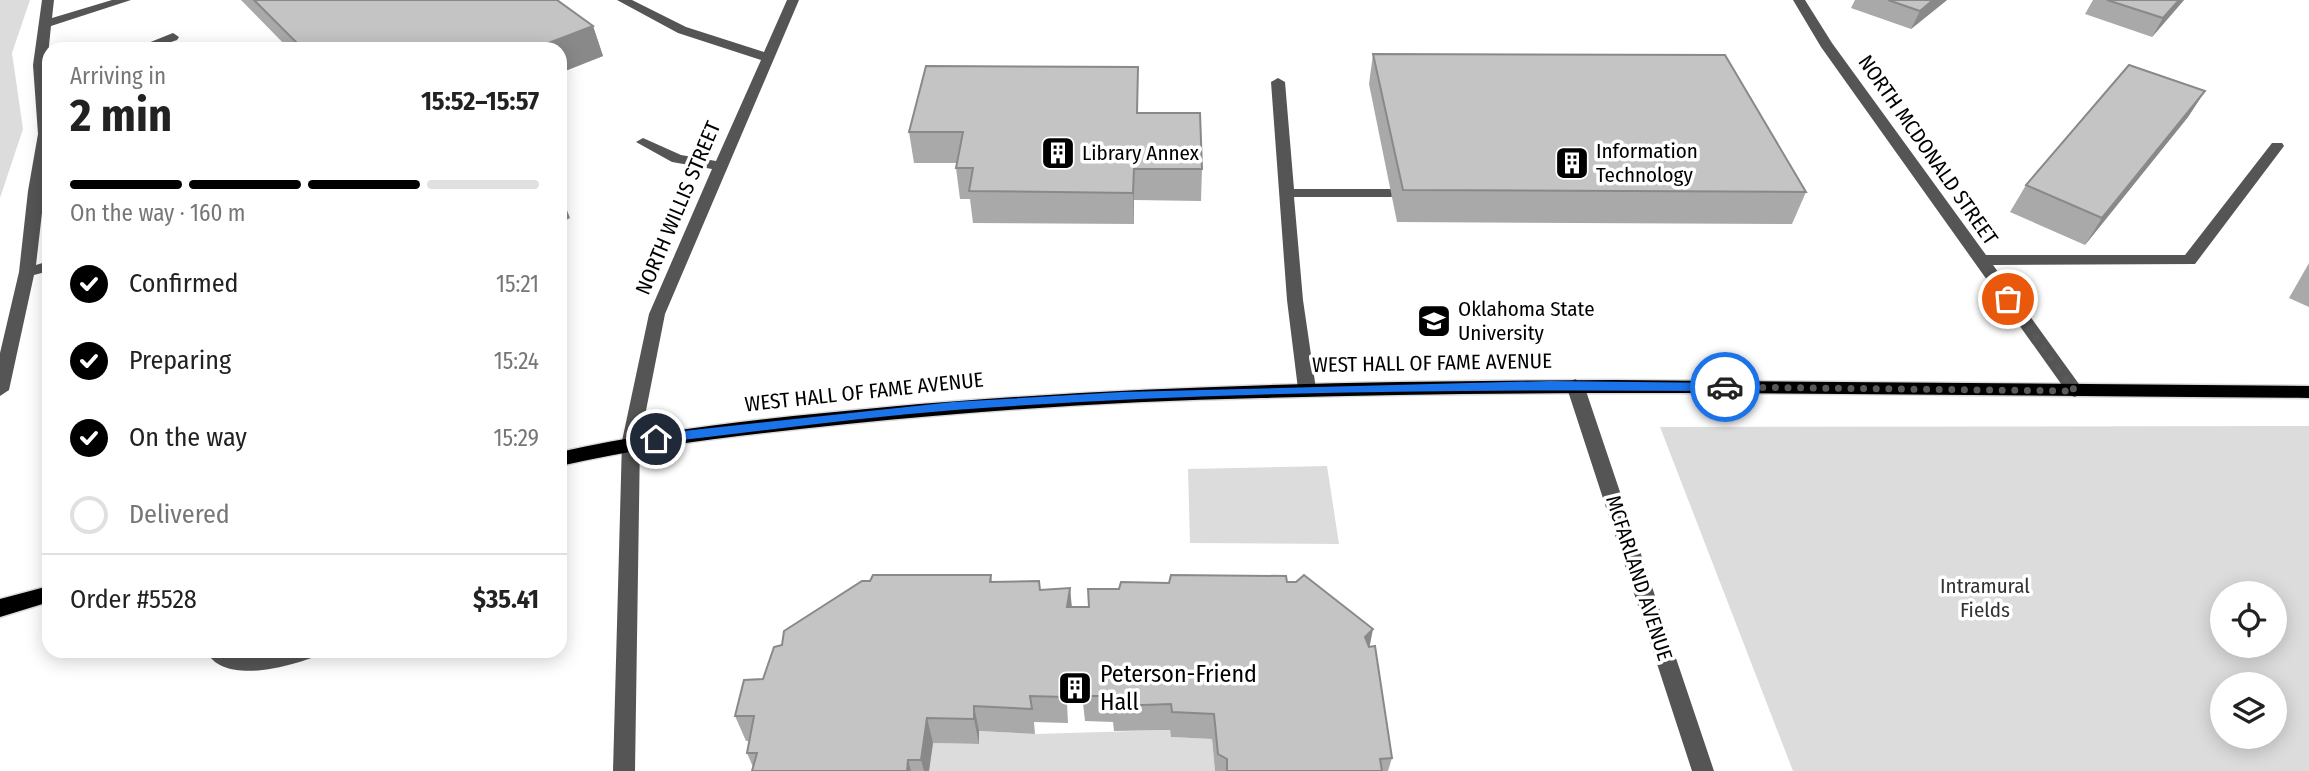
<!DOCTYPE html>
<html lang="en">
<head>
<meta charset="utf-8">
<style>
  body { margin:0; font-family:"Fira Sans Condensed",sans-serif; background:#f2f2f2; color:#222; height:100vh; display:flex; flex-direction:column; font-size:26px; white-space:nowrap }
  * { box-sizing:border-box; margin:0 }
  p { font-size:23px; color:#767676 }
  .icon { flex:none; width:38px; height:38px; fill:none; stroke:currentColor; stroke-width:2; stroke-linecap:round; stroke-linejoin:round }
  .map { position:relative; flex:1; overflow:hidden }
  .panel { position:absolute; left:42px; top:42px; width:525px; height:616px; display:flex; flex-direction:column; background:#fff; border-radius:21px; box-shadow:0 4px 18px #0003 }
  .panel>* { flex:none }
  .buttons { position:absolute; left:2210px; top:581px; display:grid; gap:14px }
  .buttons a { display:grid; place-items:center; width:77px; height:77px; border-radius:50%; background:#fff; box-shadow:0 4px 18px #0003; font-size:35px }
  .pin { position:absolute; display:grid; place-items:center; width:60px; height:60px; color:#fff; margin:-30px; border:4px solid #fff; border-radius:50%; box-shadow:0 2px 7px #0007 }
  .courier { position:absolute; display:grid; place-items:center; width:70px; height:70px; margin:-35px; border:5px solid #1a73e8; border-radius:50%; background:#fff; color:#222; box-shadow:0 2px 9px #0007 }
  .head em { font-style:normal; font-weight:700 }
  .head div { display:flex; flex-direction:column-reverse }
  .head { display:flex; align-items:center; justify-content:space-between; height:119px; padding:0 28px }
  h1 { font-size:46px; font-weight:700; line-height:52px }
  .bar { display:grid; grid-template-columns:repeat(4,1fr); gap:10px 7px; align-content:center; height:84px; padding:0 28px }
  .bar i { height:9px; border-radius:5px; background:#e0e0e0 }
  .bar .on { background:#000 }
  .bar p { grid-column:span 4 }
  .line { display:flex; align-items:center; gap:18px; padding:0 28px; border-top:2px solid #e0e0e0 }
  .line div { flex:1 }
  ol { padding:0 28px; list-style:none }
  li { display:flex; align-items:center; gap:21px; height:77px }
  li p { margin-inline-start:auto }
  li .icon { padding:7px; border-radius:50%; background:#000; color:#fff; stroke-width:4 }
  li:last-child { color:#767676 }
  li i { width:38px; height:38px; border:4px solid #e0e0e0; border-radius:50% }
  .map>svg:first-child { display:block }
  .green { fill:#dcdcdc; fill-rule:evenodd }
  .lines { fill:none; stroke-linecap:round; stroke-linejoin:round }
  .major-casing { stroke:#dbdbdb; stroke-width:3 }
  .minor { fill:#555; fill-rule:evenodd }
  .major { fill:#000; fill-rule:evenodd }
  .wall { fill:#a9a9a9 }
  .shaded-wall { fill:#898989 }
  .building { fill:#c4c4c4; stroke:#898989; stroke-width:2 }
  .route { fill:#1a73e8 }
  .done { stroke:#595959; stroke-width:7; stroke-dasharray:0 12.6 }
  .labels { text-anchor:middle; stroke-width:7; stroke-linejoin:round; paint-order:stroke }
  .street-label { font-size:21px; fill:#000; stroke:#fff }
  .poi-label { font-size:21px; fill:#000; stroke:#fff; text-anchor:start }
  .park-label { font-size:21px; fill:#333; stroke:#fff }
  .near-poi-label { font-size:24px; fill:#000; stroke:#fff; text-anchor:start }
</style>
</head>
<body>
<div class="map">
<svg width="2309" height="771" viewBox="0 0 2309 771">
  <rect width="100%" height="100%" fill="#fff"/>
  <path class="green" d="M0 0H30L12 53 23 129 0 198Z
    M2309 426V771H1793L1660 427ZM2275 593V646H2222V593ZM2275 684V737H2222V684Z
    M1327 466 1339 544 1190 543 1188 469Z
    M1170 730 1171 737 1212 739 1215 771H929L933 743 979 744V731L1035 734Z"/>
  <g class="lines">
    <g class="major-casing">
      <path id="major" d="M1615 380 2309 386V398C1960 396 1610 388 1261 398 1122 401 985 410 847 424 751 434 655 444 560 466V452C668 428 777 417 887 407 1129 385 1372 381 1615 380Z
        M49 586V602L0 617V599Z"/>
    </g>
    <path class="minor" d="M42 0H54L52 18 112 0H131L51 26 47 65 49 152 36 265 49 261V271L34 275 9 390 0 396V353L19 272 28 191 38 134 33 65Z
      M617 0H632L686 27 764 52 787 0H799L665 314 640 441 635 771H613L622 441 649 314 712 169 672 162 636 142 643 138 681 155 716 161 761 60 678 33Z
      M1793 0H1805L1832 43 1986 255H2185L2272 143H2282L2284 146 2195 264 1993 265 2084 391 2075 397 2069 395 1821 47Z
      M173 33 179 37 177 40 151 49H133Z
      M1278 78 1285 82 1294 189H1391L1398 193 1391 197H1294L1303 300 1316 389 1307 395 1298 389 1287 300 1271 82Z
      M1575 379 1584 385 1714 771H1692L1566 385Z
      M206 651H318L314 657C288 667 223 685 206 651Z"/>
    <use href="#major" class="major"/>
  </g>
  <path class="wall" d="M241 0H557L593 26 603 56 560 73V49H289Z
    M1855 0H1947L1911 29 1851 8Z
    M2093 0H2184L2152 37 2085 14Z
    M1373 54 1806 192 1792 224 1397 222 1369 84Z
    M1138 67V113L1202 169 1201 201 1134 200V224L973 223 970 199H960L956 168 957 163H914L909 132Z
    M2205 91 2188 117 2085 245 2010 212 2026 185Z
    M2309 263V307L2289 298Z
    M991 575 992 582 1040 590 1070 588 1072 607H1089L1119 589 1169 583 1287 582 1370 647 1392 758 1388 771H1215L1212 739 1171 737 1170 730 1114 731 1113 722 1085 721 1083 703H1067L1068 723 1034 722 1035 734 979 731V744L933 743 929 771H752L753 767 747 753 750 741H746L735 716 763 679 782 645Z"/>
  <path class="shaded-wall" d="M1933 0H1947L1911 29 1920 11Z
    M2179 0H2184L2152 37 2163 18Z
    M593 26 603 56 560 73V49H533Z
    M1138 67V97L1137 144V113Z
    M2205 91 2188 117 2085 245 2102 218Z
    M1134 169V224L1133 193Z
    M560 192 570 218 560 223Z
    M1070 588 1072 614 1067 607Z
    M1373 629 1368 655 1365 637Z
    M974 706 979 731V744L974 719Z
    M927 718 933 743 929 771H924L921 760Z
    M908 760 911 771H907Z"/>
  <path class="building" d="M254 0H557L593 26 533 49H303Z
    M1888 0H1933L1920 11Z
    M2107 0H2179L2163 18Z
    M1373 54 1725 55 1806 192 1403 190Z
    M2129 65 2205 91 2102 218 2026 185Z
    M926 66 1138 67 1137 113H1200L1202 169H1134L1133 193 969 191 973 168H956L963 132H909Z
    M873 575H991L990 582 1039 581 1040 590 1070 588 1067 607H1089L1088 589H1119L1121 582 1169 583 1171 575 1286 576 1287 582H1296L1304 575 1373 629 1365 637 1369 647 1375 646 1392 758 1380 759 1382 771H1227V759L1218 754 1214 714 1172 712 1171 704 1113 706 1114 696H1083V677H1064L1065 697 1030 696 1032 709 974 706V719L927 718 921 760H908L907 771H752L757 753H747L754 716H735L744 680 763 679 774 647 782 645 784 631 862 581H870Z"/>
  <path class="route" d="M1549 381 1725 383 1731 387 1725 391C1469 389 1211 391 955 410 855 418 755 432 656 443L650 439 656 434 953 402 1122 392Z"/>
  <g class="lines">
    <path class="done" d="M1725 387 2075 391 2008 299"/>
  </g>
  <defs>
    <g id="building-square" transform="scale(1.75)"><rect x="-9" y="-9" width="18" height="18" rx="4" fill="#000" stroke="#fff"/><path d="M-4-6H4V6H1V3H-1V6H-4ZM-2.5-4.3h1.7v1.8h-1.7ZM.8-4.3h1.7v1.8H.8ZM-2.5-1h1.7V.8h-1.7ZM.8-1h1.7V.8H.8Z" fill="#fff"/></g>
    <g id="university-square" transform="scale(1.75)"><rect x="-9" y="-9" width="18" height="18" rx="4" fill="#000" stroke="#fff"/><path d="M0-5L7-2L0 1L-7-2ZM-4 1L0 2.5L4 1V4Q0 6-4 4Z" fill="#fff"/></g>
  </defs>
  <g fill-rule="evenodd">
    <use href="#building-square" x="1058" y="153"/>
    <use href="#building-square" x="1572" y="163"/>
    <use href="#university-square" x="1434" y="321"/>
    <use href="#building-square" x="1075" y="688"/>
  </g>
  <g class="labels">
    <g class="street-label">
      <text transform="translate(1928 150) rotate(55)" y="7">NORTH MCDONALD STREET</text>
      <text transform="translate(678 208) rotate(-67)" y="7">NORTH WILLIS STREET</text>
      <text transform="translate(1432 363) rotate(-1)" y="7">WEST HALL OF FAME AVENUE</text>
      <text transform="translate(864 392) rotate(-6)" y="7">WEST HALL OF FAME AVENUE</text>
      <text transform="translate(1639 578) rotate(72)" y="7">MCFARLAND AVENUE</text>
    </g>
    <g class="poi-label">
      <text x="1596" y="158">Information<tspan x="1596" dy="24">Technology</tspan></text>
      <text x="1082" y="160">Library Annex</text>
      <text x="1458" y="316">Oklahoma State<tspan x="1458" dy="24">University</tspan></text>
    </g>
    <g class="park-label">
      <text x="1985" y="593">Intramural<tspan x="1985" dy="24">Fields</tspan></text>
    </g>
    <g class="near-poi-label">
      <text x="1100" y="682">Peterson-Friend<tspan x="1100" dy="28">Hall</tspan></text>
    </g>
  </g>
</svg>
<div class="buttons">
<a><svg class="icon" aria-label="locate" viewBox="0 0 24 24"><circle cx="12" cy="12" r="6"/><path d="M12 2v4M12 18v4M2 12h4M18 12h4"/></svg></a>
<a><svg class="icon" aria-label="layers" viewBox="0 0 24 24"><path d="M12 4l9 5-9 5-9-5zM3 14l9 5 9-5"/></svg></a>
</div>
<div class="pin" style="left:2008px;top:299px;background:#ea580c"><svg class="icon" aria-label="bag" viewBox="0 0 24 24"><path d="M5 8h14l-1 12H6zM9 8a3 3 0 0 1 6 0"/></svg></div>
<div class="pin" style="left:656px;top:439px;background:#1f2937"><svg class="icon" aria-label="home" viewBox="0 0 24 24"><path d="M3 11l9-7 9 7M6 9v11h12V9"/></svg></div>
<div class="courier" style="left:1725px;top:387px"><svg class="icon" aria-label="car" viewBox="0 0 24 24"><path d="M5 17H2v-5l4-1 3-4h7l3 4 3 1v5h-3M9 17h6M6 11h13"/><circle cx="7" cy="17" r="2"/><circle cx="17" cy="17" r="2"/></svg></div>
<section class="panel">
<div class="head"><div><h1>2 min</h1><p>Arriving in</p></div><em>15:52–15:57</em></div>
<div class="bar"><i class="on"></i><i class="on"></i><i class="on"></i><i></i><p>On the way · 160 m</p></div>
<ol>
<li><svg class="icon" aria-label="check" viewBox="0 0 24 24"><path d="M5 12l5 5 9-10"/></svg>Confirmed<p>15:21</p></li>
<li><svg class="icon" aria-label="check" viewBox="0 0 24 24"><path d="M5 12l5 5 9-10"/></svg>Preparing<p>15:24</p></li>
<li><svg class="icon" aria-label="check" viewBox="0 0 24 24"><path d="M5 12l5 5 9-10"/></svg>On the way<p>15:29</p></li>
<li><i></i>Delivered</li>
</ol>
<div class="line" style="height:91px"><div>Order #5528</div><b>$35.41</b></div>
</section>
</div>
</body>
</html>
